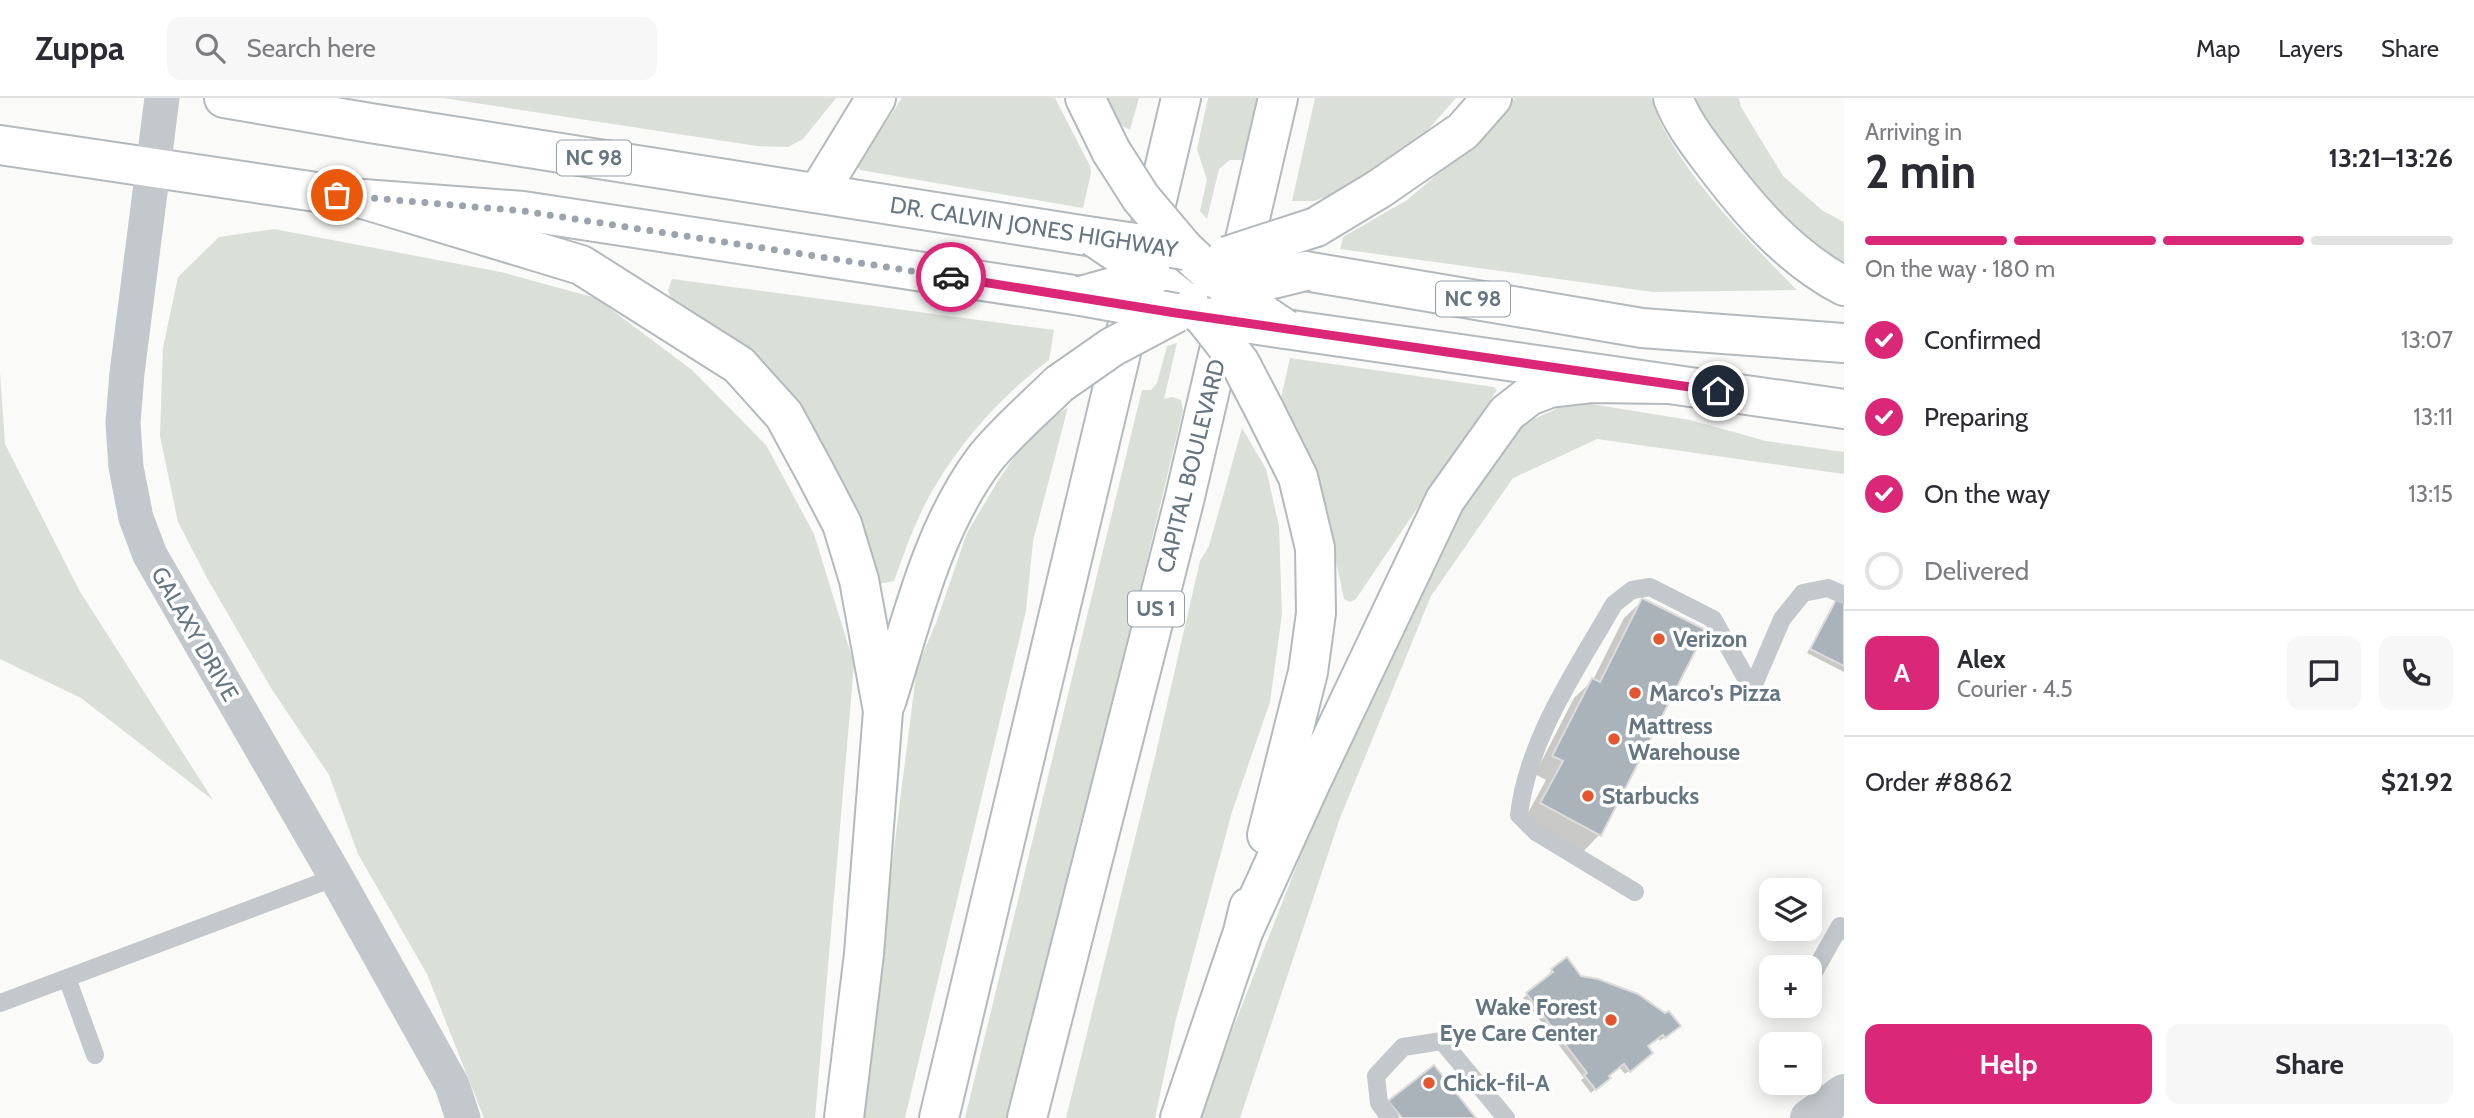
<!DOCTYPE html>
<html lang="en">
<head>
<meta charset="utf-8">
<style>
  body { margin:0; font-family:Cabin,sans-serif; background:#f7f7f7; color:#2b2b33; height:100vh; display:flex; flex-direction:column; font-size:26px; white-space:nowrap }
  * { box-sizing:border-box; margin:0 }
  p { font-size:23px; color:#7c7c81 }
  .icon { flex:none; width:38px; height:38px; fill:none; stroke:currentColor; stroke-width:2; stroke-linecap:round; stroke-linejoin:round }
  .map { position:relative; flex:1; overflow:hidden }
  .panel { display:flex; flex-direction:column; background:#fff; width:630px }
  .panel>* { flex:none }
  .fabs { position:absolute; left:1759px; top:780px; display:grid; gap:14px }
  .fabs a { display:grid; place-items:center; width:63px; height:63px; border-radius:14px; background:#fff; box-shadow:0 4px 18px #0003; font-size:35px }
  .pin { position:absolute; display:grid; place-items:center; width:60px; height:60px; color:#fff; margin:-30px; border:4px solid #fff; border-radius:50%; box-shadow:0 2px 7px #0007 }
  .courier { position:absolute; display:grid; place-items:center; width:70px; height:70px; margin:-35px; border:5px solid #db2777; border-radius:50%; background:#fff; color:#222; box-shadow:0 2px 9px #0007 }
  .head em { font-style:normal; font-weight:800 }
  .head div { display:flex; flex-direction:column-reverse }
  .head { display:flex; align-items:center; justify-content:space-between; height:119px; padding:0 21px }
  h1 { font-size:46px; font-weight:800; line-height:52px }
  .bar { display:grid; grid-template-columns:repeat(4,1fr); gap:10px 7px; align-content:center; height:84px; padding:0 21px }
  .bar i { height:9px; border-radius:5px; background:#e1e1e2 }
  .bar .current { background:#db2777 }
  .bar p { grid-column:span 4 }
  .line { display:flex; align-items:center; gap:18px; padding:0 21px; border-top:2px solid #e1e1e2 }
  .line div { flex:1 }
  .round { display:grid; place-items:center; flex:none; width:74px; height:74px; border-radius:14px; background:#f7f7f7 }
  ol { padding:0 21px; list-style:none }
  li { display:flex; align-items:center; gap:21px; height:77px }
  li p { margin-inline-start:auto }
  li .icon { padding:7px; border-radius:50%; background:#db2777; color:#fff; stroke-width:4 }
  li:last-child { color:#7c7c81 }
  li i { width:38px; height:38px; border:4px solid #e1e1e2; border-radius:50% }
  .cta { display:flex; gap:14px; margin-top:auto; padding:14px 21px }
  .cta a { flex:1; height:80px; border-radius:14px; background:#db2777; color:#fff; font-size:28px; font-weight:800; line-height:80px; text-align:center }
  .cta a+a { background:#f7f7f7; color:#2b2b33 }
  header { display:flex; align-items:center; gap:42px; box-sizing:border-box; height:98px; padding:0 35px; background:#fff; border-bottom:2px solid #e1e1e2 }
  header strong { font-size:33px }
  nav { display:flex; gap:38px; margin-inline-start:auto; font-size:24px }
  .search { width:490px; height:63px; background:#f7f7f7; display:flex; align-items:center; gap:18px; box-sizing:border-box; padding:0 24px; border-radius:14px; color:#7c7c81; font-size:26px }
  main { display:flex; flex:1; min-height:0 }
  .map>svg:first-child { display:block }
  .green { fill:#dadfd7 }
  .shadow { fill:#0003 }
  .building { fill:#aab3b9; stroke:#dcdcda; stroke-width:2 }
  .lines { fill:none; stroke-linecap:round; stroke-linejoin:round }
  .trunk-casing { stroke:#b4b9bd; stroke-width:42 }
  .motorway-casing { stroke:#b4b9bd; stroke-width:42 }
  .service { stroke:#c3c8cc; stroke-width:18 }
  .minor { stroke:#c3c8cc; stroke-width:35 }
  .tertiary { stroke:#c3c8cc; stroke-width:38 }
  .trunk { stroke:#fff; stroke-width:38 }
  .motorway { stroke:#fff; stroke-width:38 }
  .trunk-bridge-casing { stroke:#b4b9bd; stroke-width:42; stroke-linecap:butt }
  .motorway-bridge-casing { stroke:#b4b9bd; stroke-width:42; stroke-linecap:butt }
  .trunk-bridge { stroke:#fff; stroke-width:38 }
  .motorway-bridge { stroke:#fff; stroke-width:38 }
  .done { stroke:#99a4ac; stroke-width:7; stroke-dasharray:0 12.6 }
  .route { stroke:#db2777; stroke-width:9 }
  .poi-dot { fill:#e4572e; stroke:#fff; stroke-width:2.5 }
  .labels { text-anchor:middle; stroke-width:7; stroke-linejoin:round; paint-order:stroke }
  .shield { fill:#fff; stroke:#939fa8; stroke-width:2 }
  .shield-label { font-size:21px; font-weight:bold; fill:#657683 }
  .street-label { font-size:23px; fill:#657683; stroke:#fff }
  .poi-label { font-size:23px; font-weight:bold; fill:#657683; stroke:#fff; text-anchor:start }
</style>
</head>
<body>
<header>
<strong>Zuppa</strong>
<div class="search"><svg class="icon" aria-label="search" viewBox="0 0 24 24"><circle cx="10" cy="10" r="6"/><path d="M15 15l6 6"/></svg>Search here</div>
<nav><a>Map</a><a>Layers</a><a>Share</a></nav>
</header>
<main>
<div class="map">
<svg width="1844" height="1020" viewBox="0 0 1844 1020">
  <rect width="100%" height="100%" fill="#fafaf8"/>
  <path class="green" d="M443 0H836L803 41 788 49 757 48Z
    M902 0H1055L1090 68 1091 75 1083 110 860 72 857 68Z
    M1104 0H1139L1130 32 1120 27Z
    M1208 0H1257L1242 62H1230L1219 71 1207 121 1200 113 1207 82 1197 51Z
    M1315 0H1456L1425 35 1337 95 1314 103H1292Z
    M1515 0H1651C1656 12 1659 24 1666 35 1699 94 1750 144 1797 192L1653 194 1340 151 1343 139 1407 102 1480 40Z
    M1688 0H1739L1741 9 1783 78 1823 113 1844 124V168L1770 116Z
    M274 131 501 174 596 200 692 272 766 347 814 436 854 566 815 1020H484L427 876 358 756 329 677 271 590 207 480 178 424 160 338 163 250 178 179 219 139Z
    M672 181 1054 232 1049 262C1005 295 965 338 937 385 918 415 906 450 894 483L879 486 729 247 670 198 668 192Z
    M1177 245 1164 301 1172 299 1181 302 1183 312 1013 1020H965L1142 292H1151L1157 285 1167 248Z
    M1290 260 1494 289 1497 292 1356 501 1350 504 1344 501 1319 383 1281 300Z
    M0 274 5 346 79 492 213 702 81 600 0 561Z
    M1591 306 1690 322 1766 343 1844 354V376L1597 341 1513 380 1431 498 1340 720 1240 1020H1198L1314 723 1415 486 1516 329 1558 310Z
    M1068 309 1033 443 1026 513 905 1020H860L917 569 936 525 967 435 999 381 1030 336Z
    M1242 330 1266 371 1279 428 1282 516 1270 604 1232 714 1176 921 1155 1020H1066L1154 663 1200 463 1209 448Z"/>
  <path class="shadow" d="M1643 502 1703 533 1599 737 1581 756 1523 724 1546 682 1535 676 1574 600 1593 582 1624 520Z
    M1837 503 1844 506V574L1807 555Z
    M1552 872 1580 880 1674 932 1660 943 1658 940 1646 949 1647 959 1625 976 1619 969 1591 995 1581 982 1584 980 1523 900 1550 879 1548 877Z"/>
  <path class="building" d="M1642 500 1706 532 1601 738 1540 705 1563 663 1552 658 1592 580 1600 584Z
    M1837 500 1844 504V568L1810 551Z
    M1567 859 1581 878 1598 881 1638 896 1665 915 1669 913 1681 928 1665 940 1663 937 1648 948 1653 955 1630 974 1624 966 1609 978 1611 980 1596 992 1584 977 1587 975 1526 895 1553 874 1551 871Z
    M1434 967 1476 1020H1402L1388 1003Z"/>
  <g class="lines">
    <g class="trunk-casing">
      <path id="trunk" d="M224 0 370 25 1094 139
        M0 47 363 101 523 113 1081 198
        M1305 173 1642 230 1844 245
        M1285 231 1844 311"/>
    </g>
    <g class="motorway-casing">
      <path id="motorway" d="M1085 0 1111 53
        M1673 0C1682 24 1697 43 1712 63 1749 112 1789 159 1844 188
        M818 95 876 0
        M363 101 581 167 739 267 784 317 816 376 842 426 859 482 883 613 864 856 844 1020
        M1316 129 1379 91 1463 33 1492 0
        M1147 144 1181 0
        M1185 152 1228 192 1204 202
        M1152 178 1204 219
        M1264 311 1298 379 1315 450 1316 515 1308 574 1267 737
        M886 604C912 522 932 432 984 362 1003 337 1036 309 1059 286
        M1243 834 1311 684 1445 402 1507 315 1529 298 1550 290 1593 285 1667 286
        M939 1020 1130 217
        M1027 1020 1184 403 1278 0
        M1180 1020 1243 834 1249 809"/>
    </g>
    <path class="service" d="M1752 591 1782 521 1803 495 1828 490 1844 497
      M1635 794 1536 734 1519 717C1528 640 1577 571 1614 506L1632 492 1650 489 1713 521 1752 591
      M67 880 95 957
      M1810 881 1840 828 1844 833
      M0 905 336 779
      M1390 1020 1379 1005 1376 978 1403 949 1442 943 1506 1020"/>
    <path class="minor" d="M162 0 127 275 123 325 126 369 136 420 150 457 336 779 452 987 463 1020"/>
    <path class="tertiary" d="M1809 1020 1844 995"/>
    <use href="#trunk" class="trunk"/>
    <use href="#motorway" class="motorway"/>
    <g class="trunk-bridge-casing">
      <path id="trunk-bridge" d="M1094 139 1185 152
        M1081 198 1176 215
        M1204 219 1285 231"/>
    </g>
    <g class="motorway-bridge-casing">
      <path id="motorway-bridge" d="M1111 53 1141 100 1185 152
        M1094 139 1152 178
        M1227 158 1316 129
        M1228 192 1305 173
        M1228 192 1285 231
        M1081 198 1152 178
        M1204 219 1240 265 1264 311
        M1059 286 1112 249 1176 215"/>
    </g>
    <use href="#trunk-bridge" class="trunk-bridge"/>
    <use href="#motorway-bridge" class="motorway-bridge"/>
  </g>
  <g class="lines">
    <path class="done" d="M337 97 523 113 951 179"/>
    <path class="route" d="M951 179 1176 215 1718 293"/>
  </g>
  <g class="poi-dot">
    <circle cx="1659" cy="541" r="7"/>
    <circle cx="1635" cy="595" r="7"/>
    <circle cx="1614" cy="641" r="7"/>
    <circle cx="1588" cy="698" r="7"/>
    <circle cx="1611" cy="922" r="7"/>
    <circle cx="1429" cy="985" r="7"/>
  </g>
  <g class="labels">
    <g class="shield">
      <rect x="557" y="42.5" width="74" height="35" rx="5"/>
      <rect x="1436" y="183.5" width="74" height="35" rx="5"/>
      <rect x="1128" y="493.5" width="56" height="35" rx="5"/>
    </g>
    <g class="shield-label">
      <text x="594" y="67">NC 98</text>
      <text x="1473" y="208">NC 98</text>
      <text x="1156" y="518">US 1</text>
    </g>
    <g class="street-label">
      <text transform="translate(1034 129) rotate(9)" y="8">DR. CALVIN JONES HIGHWAY</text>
      <text transform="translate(1191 368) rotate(-76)" y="8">CAPITAL BOULEVARD</text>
      <text transform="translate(195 536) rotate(60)" y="8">GALAXY DRIVE</text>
    </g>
    <g class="poi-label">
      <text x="1673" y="549">Verizon</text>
      <text x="1649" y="603">Marco's Pizza</text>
      <text x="1628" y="636">Mattress<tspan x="1628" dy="26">Warehouse</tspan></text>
      <text x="1602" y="706">Starbucks</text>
      <text x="1597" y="917" text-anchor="end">Wake Forest<tspan x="1597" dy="26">Eye Care Center</tspan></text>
      <text x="1443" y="993">Chick-fil-A</text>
    </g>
  </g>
</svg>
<div class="fabs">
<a><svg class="icon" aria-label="layers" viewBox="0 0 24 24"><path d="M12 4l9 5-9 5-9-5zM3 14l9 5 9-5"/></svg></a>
<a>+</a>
<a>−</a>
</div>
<div class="pin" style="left:337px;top:97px;background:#ea580c"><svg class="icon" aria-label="bag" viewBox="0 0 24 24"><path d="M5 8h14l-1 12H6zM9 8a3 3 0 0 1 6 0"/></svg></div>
<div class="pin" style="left:1718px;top:293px;background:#1f2937"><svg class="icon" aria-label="home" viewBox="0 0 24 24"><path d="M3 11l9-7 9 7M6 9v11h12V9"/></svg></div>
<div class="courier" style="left:951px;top:179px"><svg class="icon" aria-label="car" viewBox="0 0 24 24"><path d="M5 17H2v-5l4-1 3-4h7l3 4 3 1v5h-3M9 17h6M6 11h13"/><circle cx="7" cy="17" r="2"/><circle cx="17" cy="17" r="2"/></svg></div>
</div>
<section class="panel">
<div class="head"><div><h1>2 min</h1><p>Arriving in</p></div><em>13:21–13:26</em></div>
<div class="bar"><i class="current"></i><i class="current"></i><i class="current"></i><i></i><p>On the way · 180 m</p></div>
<ol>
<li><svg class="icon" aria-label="check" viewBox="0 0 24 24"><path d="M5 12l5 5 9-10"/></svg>Confirmed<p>13:07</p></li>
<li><svg class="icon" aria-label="check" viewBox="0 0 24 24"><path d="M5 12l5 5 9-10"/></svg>Preparing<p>13:11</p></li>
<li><svg class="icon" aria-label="check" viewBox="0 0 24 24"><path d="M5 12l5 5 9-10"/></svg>On the way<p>13:15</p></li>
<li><i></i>Delivered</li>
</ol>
<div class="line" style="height:126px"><b class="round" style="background:#db2777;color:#fff">A</b><div><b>Alex</b><p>Courier · 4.5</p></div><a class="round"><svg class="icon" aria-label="chat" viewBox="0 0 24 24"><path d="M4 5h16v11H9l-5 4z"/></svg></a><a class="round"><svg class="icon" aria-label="phone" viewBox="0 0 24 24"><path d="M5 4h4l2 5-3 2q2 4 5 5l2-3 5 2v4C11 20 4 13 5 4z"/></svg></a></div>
<div class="line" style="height:91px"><div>Order #8862</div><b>$21.92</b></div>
<div class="cta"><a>Help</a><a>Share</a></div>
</section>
</main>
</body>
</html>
